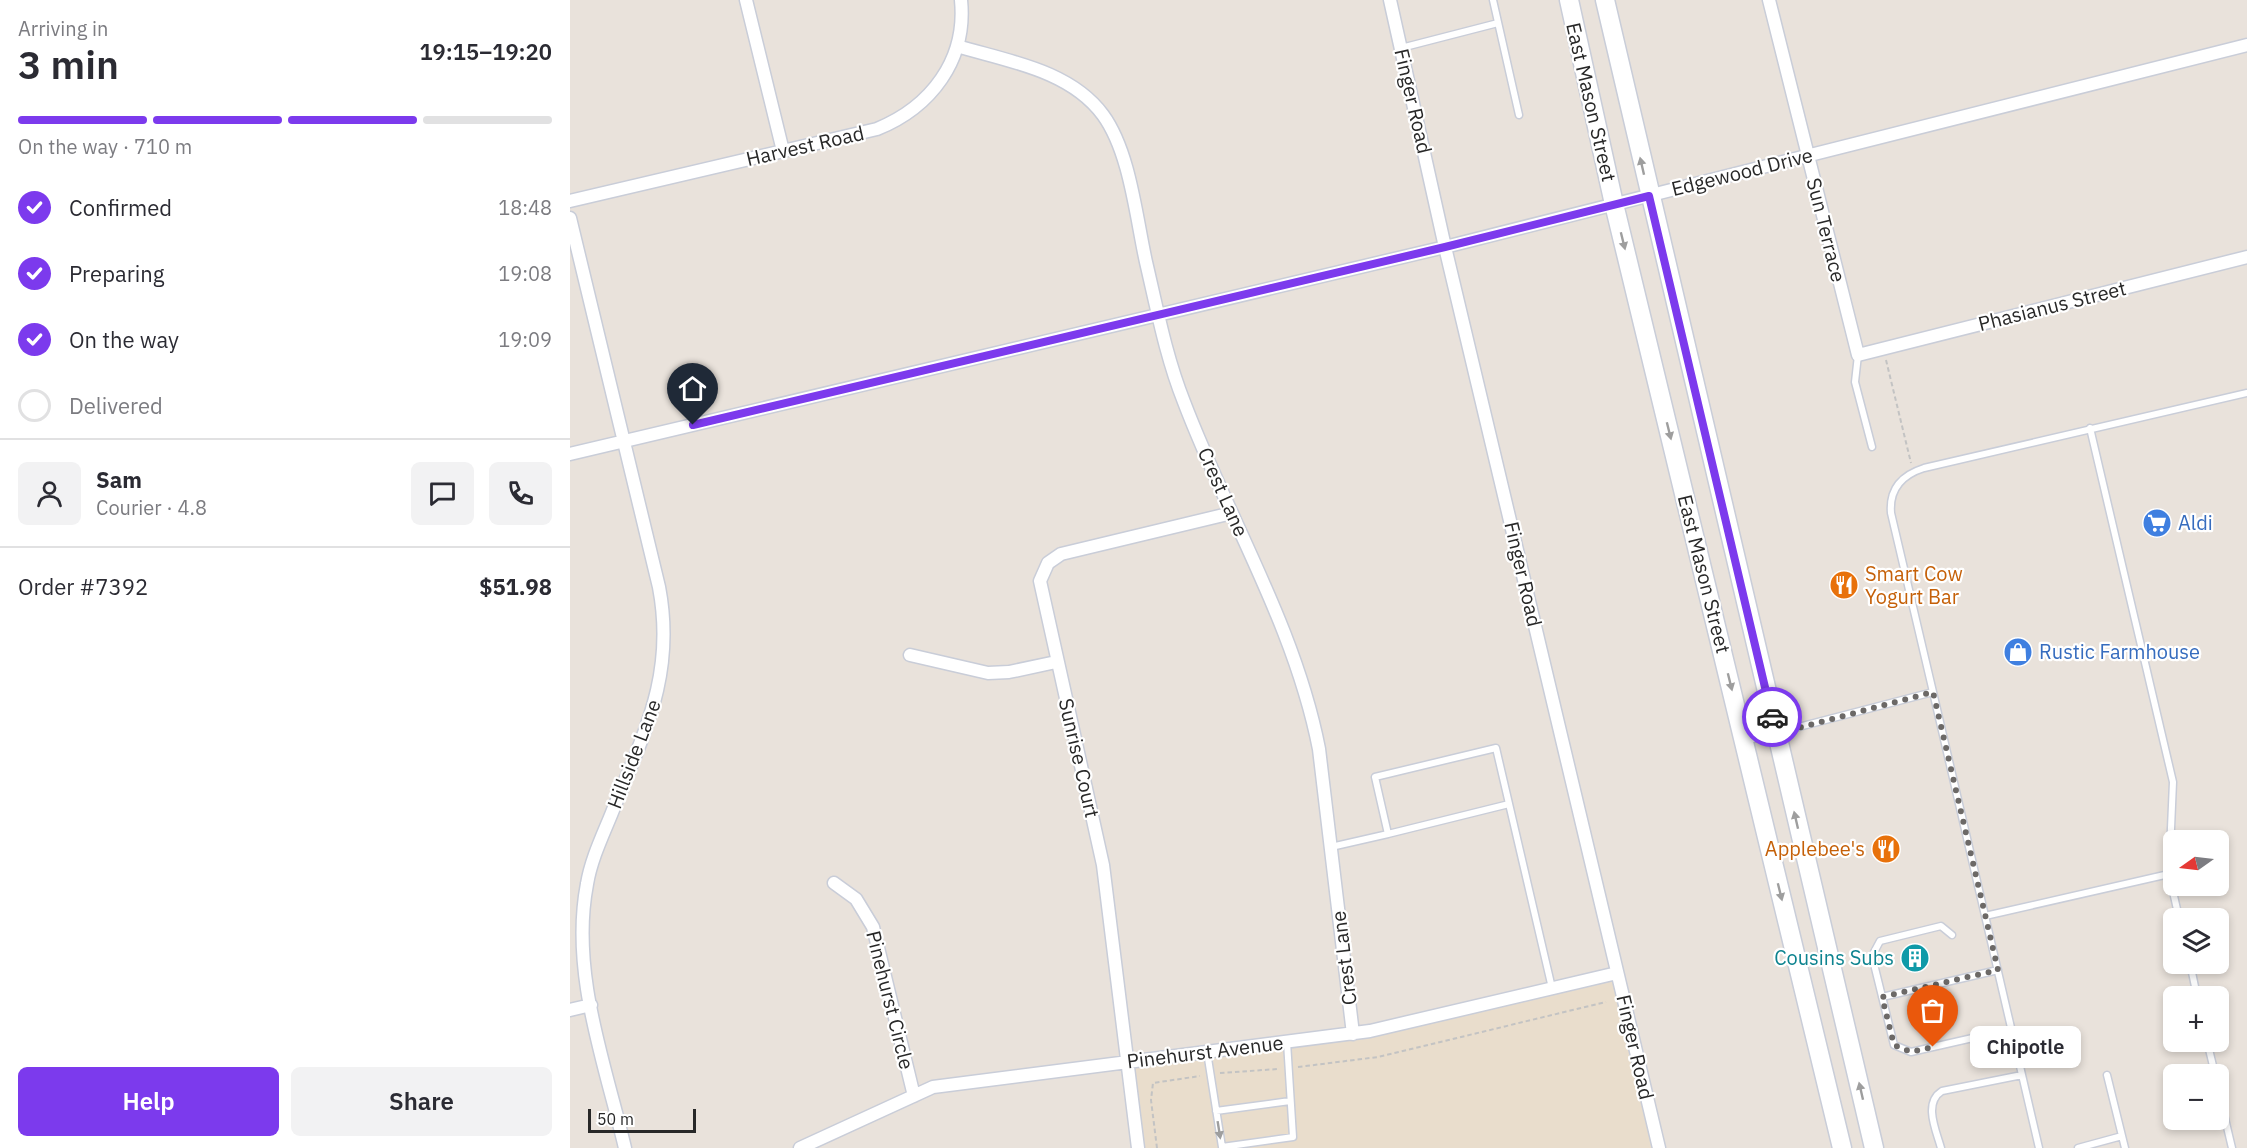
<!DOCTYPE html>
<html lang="en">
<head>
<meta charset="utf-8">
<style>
  body { margin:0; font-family:"IBM Plex Sans",sans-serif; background:#f2f2f3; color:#2b2b33; height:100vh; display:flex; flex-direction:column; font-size:22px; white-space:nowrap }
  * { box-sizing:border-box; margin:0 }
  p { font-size:20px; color:#7c7c81 }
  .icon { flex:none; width:33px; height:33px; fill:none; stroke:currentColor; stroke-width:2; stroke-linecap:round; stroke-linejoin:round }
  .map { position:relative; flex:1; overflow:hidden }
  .drawer { display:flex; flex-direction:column; background:#fff; width:570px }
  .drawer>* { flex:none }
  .needle { width:39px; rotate:256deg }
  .buttons { position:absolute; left:1593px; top:830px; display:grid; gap:12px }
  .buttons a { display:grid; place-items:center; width:66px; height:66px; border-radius:9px; background:#fff; box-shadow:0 3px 9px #0003; font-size:30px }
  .scale { position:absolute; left:18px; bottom:15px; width:108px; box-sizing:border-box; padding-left:6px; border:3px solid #282828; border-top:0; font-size:16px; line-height:21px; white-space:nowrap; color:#282828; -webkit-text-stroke:4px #fff; paint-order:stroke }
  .pin { position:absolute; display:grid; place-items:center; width:51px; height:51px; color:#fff; margin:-62px -26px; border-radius:50% 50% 50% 0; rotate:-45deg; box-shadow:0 0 6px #0007 }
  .pin .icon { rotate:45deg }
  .courier { position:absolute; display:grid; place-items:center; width:60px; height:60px; margin:-30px; border:4px solid #7c3aed; border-radius:50%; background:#fff; color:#222; box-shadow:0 2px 8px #0007 }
  .bubble { position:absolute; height:42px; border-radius:9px; background:#fff; box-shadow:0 3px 9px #0003; font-size:20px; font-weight:600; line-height:42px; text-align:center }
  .overview em { font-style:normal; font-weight:600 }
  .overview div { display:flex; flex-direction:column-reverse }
  .overview { display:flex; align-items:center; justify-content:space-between; height:102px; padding:0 18px }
  h1 { font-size:39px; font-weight:600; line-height:45px }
  .bar { display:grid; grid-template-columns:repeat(4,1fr); gap:9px 6px; align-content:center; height:72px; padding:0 18px }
  .bar i { height:8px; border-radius:4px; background:#e1e1e2 }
  .bar .active { background:#7c3aed }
  .bar p { grid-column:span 4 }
  .line { display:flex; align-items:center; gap:15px; padding:0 18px; border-top:2px solid #e1e1e2 }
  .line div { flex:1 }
  .round { display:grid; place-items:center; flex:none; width:63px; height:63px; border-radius:9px; background:#f2f2f3 }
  ol { padding:0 18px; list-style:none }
  li { display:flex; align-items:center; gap:18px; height:66px }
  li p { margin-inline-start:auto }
  li .icon { padding:6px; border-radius:50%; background:#7c3aed; color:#fff; stroke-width:4 }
  li:last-child { color:#7c7c81 }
  li i { width:33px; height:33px; border:3px solid #e1e1e2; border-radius:50% }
  .action { display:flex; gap:12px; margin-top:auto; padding:12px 18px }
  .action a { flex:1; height:69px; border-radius:9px; background:#7c3aed; color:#fff; font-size:24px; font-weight:600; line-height:69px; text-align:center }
  .action a+a { background:#f2f2f3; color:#2b2b33 }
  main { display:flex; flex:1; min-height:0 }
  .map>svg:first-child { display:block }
  .education { fill:#e9ddcc }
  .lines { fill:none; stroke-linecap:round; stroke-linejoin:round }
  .lane-casing { stroke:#c9cdd8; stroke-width:9 }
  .street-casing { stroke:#c9cdd8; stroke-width:15 }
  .secondary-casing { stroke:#c9cdd8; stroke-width:21 }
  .path { stroke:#c3c3c3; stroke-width:2; stroke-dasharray:4.5 3; stroke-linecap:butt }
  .lane { stroke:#fff; stroke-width:6 }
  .street { stroke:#fff; stroke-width:12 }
  .secondary { stroke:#fff; stroke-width:18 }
  .oneway { fill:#9e9e9e }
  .done { stroke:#6c6967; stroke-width:6; stroke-dasharray:0 10.8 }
  .route { stroke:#7c3aed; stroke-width:8 }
  .labels { text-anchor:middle; stroke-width:4.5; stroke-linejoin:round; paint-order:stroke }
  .street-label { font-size:20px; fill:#282828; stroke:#fff }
  .shop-label { font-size:20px; fill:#366cbe; stroke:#fff; text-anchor:start }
  .food-label { font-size:20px; fill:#c56008; stroke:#fff; text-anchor:start }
  .culture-label { font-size:20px; fill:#0d838f; stroke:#fff; text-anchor:end }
</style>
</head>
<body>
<main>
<section class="drawer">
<div class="overview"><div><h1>3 min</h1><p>Arriving in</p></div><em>19:15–19:20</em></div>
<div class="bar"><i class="active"></i><i class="active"></i><i class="active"></i><i></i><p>On the way · 710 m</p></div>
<ol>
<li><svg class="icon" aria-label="check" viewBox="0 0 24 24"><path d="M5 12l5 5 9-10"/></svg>Confirmed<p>18:48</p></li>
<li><svg class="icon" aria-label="check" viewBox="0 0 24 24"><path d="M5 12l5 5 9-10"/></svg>Preparing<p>19:08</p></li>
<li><svg class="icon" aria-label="check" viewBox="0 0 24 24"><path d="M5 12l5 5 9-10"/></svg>On the way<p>19:09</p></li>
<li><i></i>Delivered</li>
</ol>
<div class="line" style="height:108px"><a class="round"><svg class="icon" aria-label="person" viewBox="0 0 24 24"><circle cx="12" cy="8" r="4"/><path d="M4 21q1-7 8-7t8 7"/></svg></a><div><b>Sam</b><p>Courier · 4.8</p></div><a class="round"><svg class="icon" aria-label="chat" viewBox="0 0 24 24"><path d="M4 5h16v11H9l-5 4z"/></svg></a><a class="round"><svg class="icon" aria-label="phone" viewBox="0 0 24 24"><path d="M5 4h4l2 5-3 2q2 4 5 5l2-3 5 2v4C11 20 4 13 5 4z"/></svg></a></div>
<div class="line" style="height:78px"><div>Order #7392</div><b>$51.98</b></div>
<div class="action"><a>Help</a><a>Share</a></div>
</section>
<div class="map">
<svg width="1677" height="1148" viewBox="0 0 1677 1148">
  <rect width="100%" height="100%" fill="#e9e2db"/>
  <path class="education" d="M1047 973 1089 1148H568L558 1062 800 1031Z"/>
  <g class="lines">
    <g class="lane-casing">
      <path id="lane" d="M923 0 949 115
        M831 48 928 23
        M1288 355 1285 382 1302 447
        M1363 692 1321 513C1319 489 1332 475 1354 468L1677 393
        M1175 741 1363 692 1469 1148
        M818 834 939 804
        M761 847 818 834 805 777 926 748 982 988
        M1599 874 1609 918
        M1415 916 1599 874 1603 782 1520 428
        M1382 935 1371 926 1310 941 1302 956 1324 1045 1341 1052 1407 1037
        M1620 963 1627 996
        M1312 997 1428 970
        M1637 1041 1645 1074
        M637 1052 652 1147 723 1137 717 1042
        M1537 1075 1555 1148
        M1648 1089 1662 1148
        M646 1111 720 1101
        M1371 1148C1366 1130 1353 1103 1372 1091L1452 1075
        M1508 1148 1552 1136"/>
    </g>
    <g class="street-casing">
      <path id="street" d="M176 0 213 151
        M820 0 875 247 1089 1148
        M1199 0 1288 355 1677 257
        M387 46C437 61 500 70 533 115 560 152 566 217 576 262 587 309 596 357 614 402 658 518 725 626 749 749L783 1034
        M0 201 307 129C361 107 397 60 391 0
        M0 218 89 587C106 676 73 735 41 815 32 837 21 860 17 884 0 972 35 1063 55 1148
        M0 454 875 247 1677 45
        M340 655 418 673 439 672 486 662
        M264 883 286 899 303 927 344 1096
        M0 1010 21 1005
        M230 1148 363 1087 800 1031 1047 973
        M568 1148 533 865 470 581 478 563 491 554 662 513"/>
    </g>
    <g class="secondary-casing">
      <path id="secondary" d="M999 0 1044 204 1272 1148
        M1035 0 1304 1148"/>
    </g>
    <path class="path" d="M1316 360 1341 463
      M728 1067 808 1057 1036 1002
      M650 1073 708 1069
      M587 1148 581 1100 583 1083 630 1076"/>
    <use href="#lane" class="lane"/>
    <use href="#street" class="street"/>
    <use href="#secondary" class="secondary"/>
  </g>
  <defs><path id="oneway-solid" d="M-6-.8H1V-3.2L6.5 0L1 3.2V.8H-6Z" transform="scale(1.5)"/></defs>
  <g class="oneway">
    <use href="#oneway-solid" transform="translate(1072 166) rotate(-103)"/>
    <use href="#oneway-solid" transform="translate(1053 241) rotate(76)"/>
    <use href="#oneway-solid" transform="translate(1099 431) rotate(76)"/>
    <use href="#oneway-solid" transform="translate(1160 682) rotate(76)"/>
    <use href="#oneway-solid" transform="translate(1226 820) rotate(-103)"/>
    <use href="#oneway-solid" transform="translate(1210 892) rotate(76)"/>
    <use href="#oneway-solid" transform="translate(1291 1091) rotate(-103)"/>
    <use href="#oneway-solid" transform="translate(649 1130) rotate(81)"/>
  </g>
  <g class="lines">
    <path class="done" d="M1202 717 1206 734 1363 692 1428 970 1312 997 1324 1045 1341 1052 1363 1047"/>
    <path class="route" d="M123 425 875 247 1079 196 1202 717"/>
  </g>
  <defs>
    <g id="supermarket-disc" transform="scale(1.5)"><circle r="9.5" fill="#3f7fe0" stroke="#fff"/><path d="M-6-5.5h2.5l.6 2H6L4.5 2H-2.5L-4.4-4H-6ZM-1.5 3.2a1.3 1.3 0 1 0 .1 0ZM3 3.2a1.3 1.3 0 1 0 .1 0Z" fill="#fff"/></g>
    <g id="restaurant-disc" transform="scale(1.5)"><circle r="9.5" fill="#e8710a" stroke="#fff"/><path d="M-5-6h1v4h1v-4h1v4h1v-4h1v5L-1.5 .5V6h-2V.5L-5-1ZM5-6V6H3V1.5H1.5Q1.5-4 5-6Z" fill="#fff"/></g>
    <g id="shop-disc" transform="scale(1.5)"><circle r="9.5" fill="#3f7fe0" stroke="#fff"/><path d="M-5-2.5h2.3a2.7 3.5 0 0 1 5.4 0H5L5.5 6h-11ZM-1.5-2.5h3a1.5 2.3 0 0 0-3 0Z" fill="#fff"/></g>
    <g id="building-disc" transform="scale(1.5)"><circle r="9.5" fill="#0f9aa8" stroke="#fff"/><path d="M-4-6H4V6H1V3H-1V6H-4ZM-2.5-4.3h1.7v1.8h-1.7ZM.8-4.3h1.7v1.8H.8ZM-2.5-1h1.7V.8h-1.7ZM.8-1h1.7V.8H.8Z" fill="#fff"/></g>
  </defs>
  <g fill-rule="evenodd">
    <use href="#supermarket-disc" x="1587" y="523"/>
    <use href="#restaurant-disc" x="1274" y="585"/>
    <use href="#shop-disc" x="1448" y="652"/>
    <use href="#restaurant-disc" x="1316" y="849"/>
    <use href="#building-disc" x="1345" y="958"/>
  </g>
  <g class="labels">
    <g class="street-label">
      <text transform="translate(843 101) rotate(77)" y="7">Finger Road</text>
      <text transform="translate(1021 102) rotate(77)" y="7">East Mason Street</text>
      <text transform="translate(235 146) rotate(-13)" y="7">Harvest Road</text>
      <text transform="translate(1172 172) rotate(-14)" y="7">Edgewood Drive</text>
      <text transform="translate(1256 230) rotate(76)" y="7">Sun Terrace</text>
      <text transform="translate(1482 306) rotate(-14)" y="7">Phasianus Street</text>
      <text transform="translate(653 492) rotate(66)" y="7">Crest Lane</text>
      <text transform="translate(953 574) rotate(77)" y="7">Finger Road</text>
      <text transform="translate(1134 574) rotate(76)" y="7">East Mason Street</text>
      <text transform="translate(64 754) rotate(-69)" y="7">Hillside Lane</text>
      <text transform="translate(509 758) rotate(77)" y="7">Sunrise Court</text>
      <text transform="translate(774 958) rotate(-97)" y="7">Crest Lane</text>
      <text transform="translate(320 1000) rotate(76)" y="7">Pinehurst Circle</text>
      <text transform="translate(1065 1047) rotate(77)" y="7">Finger Road</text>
      <text transform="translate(635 1052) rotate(-7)" y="7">Pinehurst Avenue</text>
    </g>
    <g class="shop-label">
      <text x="1608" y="530">Aldi</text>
      <text x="1469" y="659">Rustic Farmhouse</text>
    </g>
    <g class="food-label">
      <text x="1295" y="581">Smart Cow<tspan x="1295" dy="23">Yogurt Bar</tspan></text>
      <text x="1295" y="856" text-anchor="end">Applebee's</text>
    </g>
    <g class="culture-label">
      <text x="1324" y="965">Cousins Subs</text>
    </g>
  </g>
</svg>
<div class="buttons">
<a><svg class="needle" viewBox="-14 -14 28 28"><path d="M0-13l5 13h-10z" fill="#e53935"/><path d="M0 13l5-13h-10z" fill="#7c7c81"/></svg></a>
<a><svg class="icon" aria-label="layers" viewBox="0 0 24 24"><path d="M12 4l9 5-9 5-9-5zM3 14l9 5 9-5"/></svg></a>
<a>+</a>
<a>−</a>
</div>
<div class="scale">50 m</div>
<div class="pin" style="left:1363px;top:1047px;background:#ea580c"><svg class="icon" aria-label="bag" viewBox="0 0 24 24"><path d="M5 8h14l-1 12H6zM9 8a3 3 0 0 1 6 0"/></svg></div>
<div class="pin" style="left:123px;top:425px;background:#1f2937"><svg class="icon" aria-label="home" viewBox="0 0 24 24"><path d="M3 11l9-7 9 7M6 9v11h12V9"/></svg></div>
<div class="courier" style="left:1202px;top:717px"><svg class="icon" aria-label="car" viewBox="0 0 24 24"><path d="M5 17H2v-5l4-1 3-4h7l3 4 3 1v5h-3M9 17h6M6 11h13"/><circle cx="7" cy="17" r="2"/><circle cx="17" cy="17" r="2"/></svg></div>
<div class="bubble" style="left:1400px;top:1026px;width:111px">Chipotle</div>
</div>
</main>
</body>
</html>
